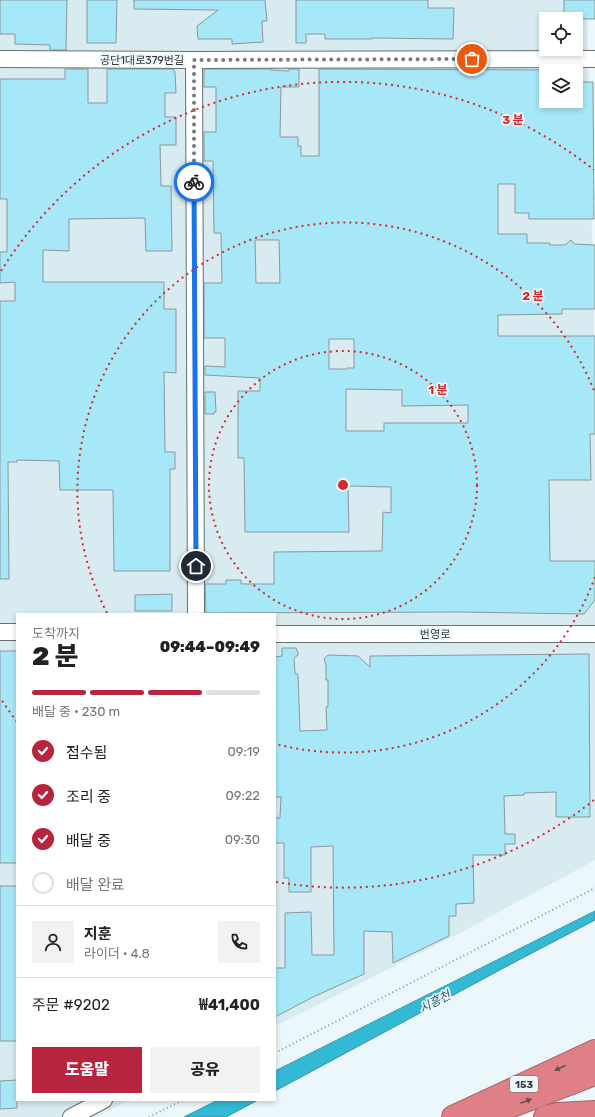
<!DOCTYPE html>
<html lang="ko">
<head>
<meta charset="utf-8">
<style>
  body { margin:0; font-family:Rubik,"Noto Sans KR",sans-serif; background:#f2f2f2; color:#222; height:100vh; display:flex; flex-direction:column; font-size:15px; white-space:nowrap }
  * { box-sizing:border-box; margin:0 }
  p { font-size:13px; color:#767676 }
  .icon { flex:none; width:22px; height:22px; fill:none; stroke:currentColor; stroke-width:2; stroke-linecap:round; stroke-linejoin:round }
  .map { position:relative; flex:1; overflow:hidden }
  .panel { position:absolute; left:16px; top:613px; width:260px; height:488px; display:flex; flex-direction:column; background:#fff; border-radius:0px; box-shadow:0 2px 6px #0003 }
  .panel>* { flex:none }
  .tools { position:absolute; left:539px; top:12px; display:grid; gap:8px }
  .tools a { display:grid; place-items:center; width:44px; height:44px; border-radius:0px; background:#fff; box-shadow:0 2px 6px #0003; font-size:20px }
  .pin { position:absolute; display:grid; place-items:center; width:34px; height:34px; color:#fff; margin:-17px; border:2px solid #fff; border-radius:50%; box-shadow:0 1px 4px #0007 }
  .courier { position:absolute; display:grid; place-items:center; width:40px; height:40px; margin:-20px; border:3px solid #1a73e8; border-radius:50%; background:#fff; color:#222; box-shadow:0 1px 5px #0007 }
  .overview em { font-style:normal; font-weight:800 }
  .overview div { display:flex; flex-direction:column-reverse }
  .overview { display:flex; align-items:center; justify-content:space-between; height:68px; padding:0 16px }
  h1 { font-size:26px; font-weight:800; line-height:30px }
  .bar { display:grid; grid-template-columns:repeat(4,1fr); gap:6px 4px; align-content:center; height:48px; padding:0 16px }
  .bar i { height:5px; border-radius:3px; background:#e0e0e0 }
  .bar .selected { background:#b6243e }
  .bar p { grid-column:span 4 }
  .line { display:flex; align-items:center; gap:10px; padding:0 16px; border-top:1px solid #e0e0e0 }
  .line div { flex:1 }
  .round { display:grid; place-items:center; flex:none; width:42px; height:42px; border-radius:0px; background:#f2f2f2 }
  ol { padding:0 16px; list-style:none }
  li { display:flex; align-items:center; gap:12px; height:44px }
  li p { margin-inline-start:auto }
  li .icon { padding:4px; border-radius:50%; background:#b6243e; color:#fff; stroke-width:4 }
  li:last-child { color:#767676 }
  li i { width:22px; height:22px; border:2px solid #e0e0e0; border-radius:50% }
  .button { display:flex; gap:8px; margin-top:auto; padding:8px 16px }
  .button a { flex:1; height:46px; border-radius:0px; background:#b6243e; color:#fff; font-size:16px; font-weight:800; line-height:46px; text-align:center }
  .button a+a { background:#f2f2f2; color:#222 }
  .map>svg:first-child { display:block }
  .built { fill:#d7ebf0; fill-rule:evenodd }
  .water { fill:#33b9d4; stroke:#3392a6 }
  .building { fill:#a6e8f8; stroke:#8c979a; fill-rule:evenodd }
  .lines { fill:none; stroke-linecap:round; stroke-linejoin:round }
  .minor-casing { stroke:#657072; stroke-width:18 }
  .highway-casing { stroke:#a2676b; stroke-width:24 }
  .path { stroke:#8b9395; stroke-width:2; stroke-dasharray:1 3; stroke-linecap:butt }
  .minor { stroke:#fff; stroke-width:16 }
  .highway { stroke:#de8085; stroke-width:22 }
  .oneway { fill:#674e50 }
  .done { stroke:#747b7d; stroke-width:4; stroke-dasharray:0 7.2 }
  .route { stroke:#1a73e8; stroke-width:5 }
  .ring { fill:none; stroke:#d62828; stroke-width:2; stroke-dasharray:2 4 }
  .labels { text-anchor:middle; stroke-width:3.5; stroke-linejoin:round; paint-order:stroke }
  .shield { fill:#ebf7fa; stroke:#6b7174; stroke-width:1 }
  .shield-label { font-size:10px; font-weight:bold; fill:#34383a }
  .street-label { font-size:11px; fill:#34383a; stroke:#ebf7fa }
  .water-label { font-size:12px; font-style:italic; fill:#285d69; stroke:#ebf7fa }
  .centre { fill:#d62828; stroke:#ebf7fa; stroke-width:2 }
  .ring-label { font-size:12px; text-anchor:middle; font-weight:bold; fill:#d62828; stroke:#ebf7fa; stroke-width:3.5; stroke-linejoin:round; paint-order:stroke }
</style>
</head>
<body>
<div class="map">
<svg width="595" height="1117" viewBox="0 0 595 1117">
  <rect width="100%" height="100%" fill="#ebf7fa"/>
  <path class="built" d="M0 0H587L595 378V860L460 933 275 1026V614H17V1100H129L96 1117H0ZM546 19H576V49H546ZM546 71H576V101H546Z"/>
  <path class="water" d="M595 911V920L511 964 275 1091V1071Z
    M218 1100H258L226 1117H184Z"/>
  <path class="building" d="M0 0H67L66 50H50V45L15 44V34H0Z
    M87 0H117L116 43H87Z
    M134 0H265L267 21H262L263 42 232 44V39H198L197 26 218 10 134 9Z
    M296 0H428V8H454L453 39 372 38V39H325V34H306V43H296Z
    M564 0H595V19H564Z
    M65 69H88V103H107V69H173L175 72 176 93H165V117H176V145H160L161 186H171L172 251H146L145 218 69 219V251L43 250V282H164V309H176V373L164 372 165 452H175V469H170V571H114L113 490H60L59 461 17 460V462H8L9 579H0V301H15V282L0 283V252H7V199H0V79H65Z
    M204 69H271V70L289 71V69H299V87H281L280 137H298V146H301V156H319V69L546 70V101H576V82H593L594 219H529V213H515V184H498V234H527V243H550V245H565L571 240 574 244 595 245V309H562V314L498 315V336H595V434H590L591 480H549L550 561H595V600L584 614 460 612 206 613 205 584H226V580H241V584H274V552L382 551 383 512 391 513V487L348 486 349 532H245L244 458H238V391H260V378L205 375V366L225 367V338H204V283H222L221 233H214L213 161H204V132H216V87H204ZM255 240H279L280 283H256ZM329 339H354V368H347V369H329ZM346 389 402 390V406L468 405V423H384V431H346Z
    M205 392H215L216 412H214V414H205Z
    M172 594V611H135V595Z
    M282 648H296L298 653V655L294 658 295 674H298L300 731 327 730 326 707H328V680H326V665L324 659 328 655 358 656 370 667V656L589 654 590 817H556V792L524 793V795L504 796 505 834H515V844H505V855H473L474 903 456 904V916H449V936L393 963 392 932 364 931V974L313 997 275 1017V968H285V913L311 912 312 955H334L333 846 311 847V892H289V878H284V843H275V818H280L281 797H275V657L282 656Z
    M0 651H17V863H0Z
    M0 886H17V1041H0Z
    M17 1080V1108L0 1109V1081Z"/>
  <g class="lines">
    <g class="minor-casing">
      <path id="minor" d="M0 59 194 60 595 59
        M194 60 196 614
        M0 632H17
        M275 634H595
        M71 1117 104 1100"/>
    </g>
    <g class="highway-casing">
      <path id="highway" d="M453 1117 595 1051
        M490 1117 507 1108 595 1074
        M545 1117 558 1114 595 1112"/>
    </g>
    <path class="path" d="M275 1053 595 888
      M149 1117 183 1100"/>
    <use href="#minor" class="minor"/>
    <use href="#highway" class="highway"/>
  </g>
  <defs><path id="oneway-solid" d="M-6-.8H1V-3.2L6.5 0L1 3.2V.8H-6Z"/></defs>
  <g class="oneway">
    <use href="#oneway-solid" transform="translate(560 1068) rotate(155)"/>
    <use href="#oneway-solid" transform="translate(526 1101) rotate(-21)"/>
  </g>
  <g class="lines">
    <path class="done" d="M194 182V60L472 59"/>
    <path class="route" d="M194 182 196 566"/>
  </g>
  <g class="ring">
    <circle cx="343" cy="485" r="134"/>
    <path d="M595 577A268 268 0 0 1 276 744M107 613A268 268 0 1 1 595 393"/>
    <path d="M594 800A403 403 0 0 1 276 882M17 722A403 403 0 0 1 1 699M1 271A403 403 0 0 1 594 170"/>
  </g>
  <g class="labels">
    <rect class="shield" x="510" y="1076" width="28" height="16" rx="3"/>
    <g class="shield-label">
      <text x="524" y="1088">153</text>
    </g>
    <g class="street-label">
      <text x="142" y="64">공단1대로379번길</text>
      <text x="435" y="638">번영로</text>
    </g>
    <g class="water-label">
      <text transform="translate(435 1002) rotate(-28)" y="4">시흥천</text>
    </g>
  </g>
  <circle cx="343" cy="485" r="6" class="centre"/>
  <g class="ring-label">
    <text x="513" y="124">3 분</text>
    <text x="533" y="300">2 분</text>
    <text x="438" y="394">1 분</text>
  </g>
</svg>
<div class="tools">
<a><svg class="icon" aria-label="locate" viewBox="0 0 24 24"><circle cx="12" cy="12" r="6"/><path d="M12 2v4M12 18v4M2 12h4M18 12h4"/></svg></a>
<a><svg class="icon" aria-label="layers" viewBox="0 0 24 24"><path d="M12 4l9 5-9 5-9-5zM3 14l9 5 9-5"/></svg></a>
</div>
<div class="pin" style="left:472px;top:59px;background:#ea580c"><svg class="icon" aria-label="bag" viewBox="0 0 24 24"><path d="M5 8h14l-1 12H6zM9 8a3 3 0 0 1 6 0"/></svg></div>
<div class="pin" style="left:196px;top:566px;background:#1f2937"><svg class="icon" aria-label="home" viewBox="0 0 24 24"><path d="M3 11l9-7 9 7M6 9v11h12V9"/></svg></div>
<div class="courier" style="left:194px;top:182px"><svg class="icon" aria-label="bike" viewBox="0 0 24 24"><circle cx="6" cy="16" r="4"/><circle cx="18" cy="16" r="4"/><path d="M6 16l4-8h5l3 8M10 8l3 8H6M13 5h3"/></svg></div>
<section class="panel">
<div class="overview"><div><h1>2 분</h1><p>도착까지</p></div><em>09:44–09:49</em></div>
<div class="bar"><i class="selected"></i><i class="selected"></i><i class="selected"></i><i></i><p>배달 중 · 230 m</p></div>
<ol>
<li><svg class="icon" aria-label="check" viewBox="0 0 24 24"><path d="M5 12l5 5 9-10"/></svg>접수됨<p>09:19</p></li>
<li><svg class="icon" aria-label="check" viewBox="0 0 24 24"><path d="M5 12l5 5 9-10"/></svg>조리 중<p>09:22</p></li>
<li><svg class="icon" aria-label="check" viewBox="0 0 24 24"><path d="M5 12l5 5 9-10"/></svg>배달 중<p>09:30</p></li>
<li><i></i>배달 완료</li>
</ol>
<div class="line" style="height:72px"><a class="round"><svg class="icon" aria-label="person" viewBox="0 0 24 24"><circle cx="12" cy="8" r="4"/><path d="M4 21q1-7 8-7t8 7"/></svg></a><div><b>지훈</b><p>라이더 · 4.8</p></div><a class="round"><svg class="icon" aria-label="phone" viewBox="0 0 24 24"><path d="M5 4h4l2 5-3 2q2 4 5 5l2-3 5 2v4C11 20 4 13 5 4z"/></svg></a></div>
<div class="line" style="height:52px"><div>주문 #9202</div><b>₩41,400</b></div>
<div class="button"><a>도움말</a><a>공유</a></div>
</section>
</div>
</body>
</html>
